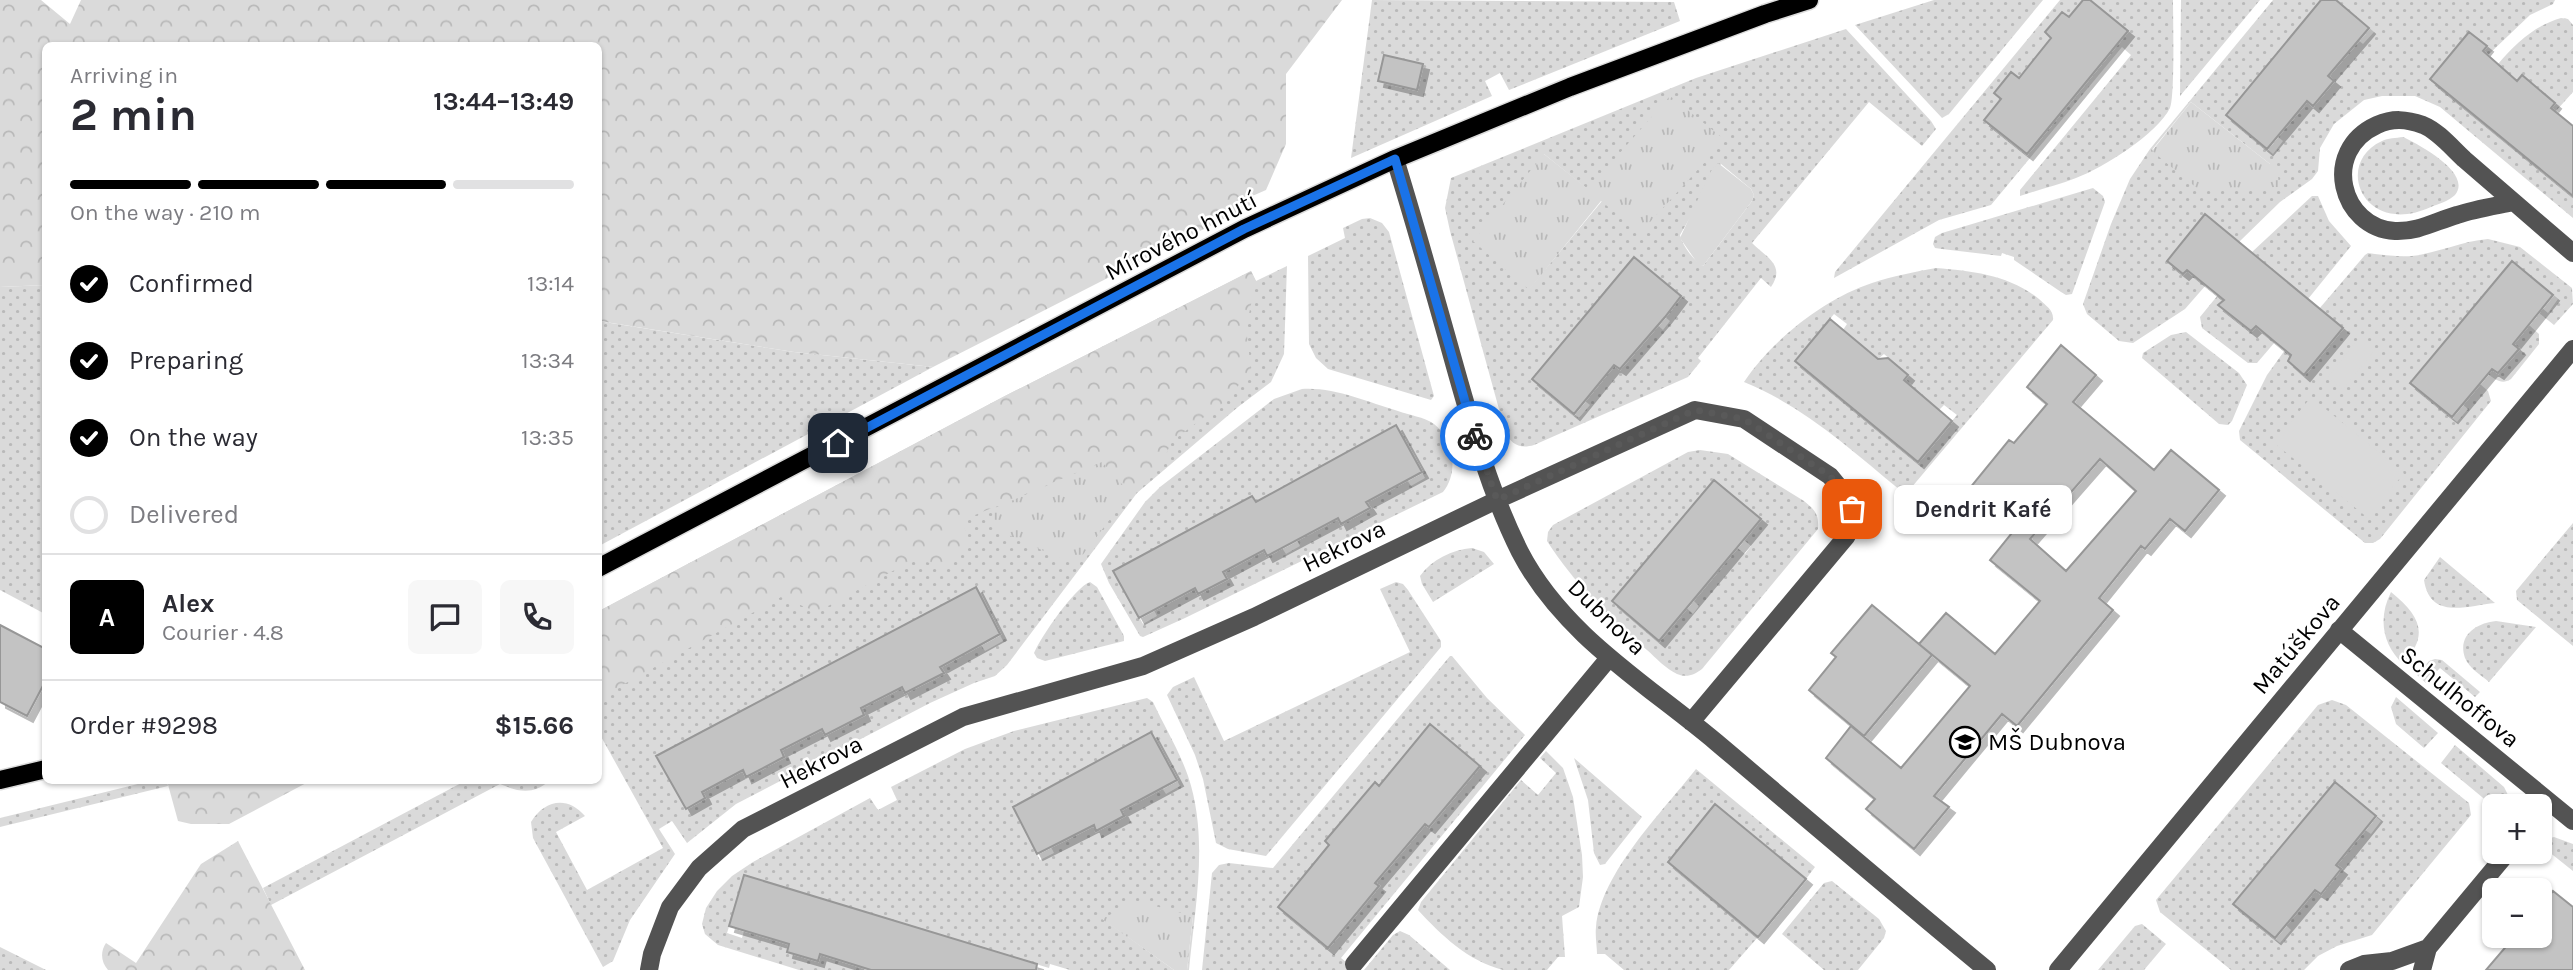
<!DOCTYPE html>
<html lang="en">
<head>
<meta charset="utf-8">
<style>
  body { margin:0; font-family:Karla,sans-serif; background:#f7f7f7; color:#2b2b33; height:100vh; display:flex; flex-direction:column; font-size:26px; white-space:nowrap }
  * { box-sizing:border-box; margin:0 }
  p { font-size:23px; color:#7c7c81 }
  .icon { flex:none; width:38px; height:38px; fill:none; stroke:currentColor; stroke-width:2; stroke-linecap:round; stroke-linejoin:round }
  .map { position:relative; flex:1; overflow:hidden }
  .sheet { position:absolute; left:42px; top:42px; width:560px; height:742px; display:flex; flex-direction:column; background:#fff; border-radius:10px; box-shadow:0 2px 5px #0004 }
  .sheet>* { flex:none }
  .controls { position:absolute; left:2482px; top:794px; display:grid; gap:14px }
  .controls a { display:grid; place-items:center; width:70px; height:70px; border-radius:10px; background:#fff; box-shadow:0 2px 5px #0004; font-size:35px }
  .pin { position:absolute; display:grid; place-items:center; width:60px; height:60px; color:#fff; margin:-30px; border-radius:14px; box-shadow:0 4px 10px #0006 }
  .courier { position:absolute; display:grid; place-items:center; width:70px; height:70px; margin:-35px; border:5px solid #1a73e8; border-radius:50%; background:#fff; color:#222; box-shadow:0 2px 9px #0007 }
  .bubble { position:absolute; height:49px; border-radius:10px; background:#fff; box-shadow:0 2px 5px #0004; font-size:23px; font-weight:700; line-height:49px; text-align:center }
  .headline em { font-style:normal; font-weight:700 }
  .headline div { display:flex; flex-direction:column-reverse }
  .headline { display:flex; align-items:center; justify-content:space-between; height:119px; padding:0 28px }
  h1 { font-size:46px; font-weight:700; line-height:52px }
  .bar { display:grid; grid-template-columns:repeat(4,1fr); gap:10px 7px; align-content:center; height:84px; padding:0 28px }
  .bar i { height:9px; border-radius:5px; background:#e1e1e2 }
  .bar .on { background:#000 }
  .bar p { grid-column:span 4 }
  .line { display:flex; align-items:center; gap:18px; padding:0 28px; border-top:2px solid #e1e1e2 }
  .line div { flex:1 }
  .round { display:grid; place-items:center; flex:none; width:74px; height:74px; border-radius:10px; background:#f7f7f7 }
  ol { padding:0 28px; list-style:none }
  li { display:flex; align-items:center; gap:21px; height:77px }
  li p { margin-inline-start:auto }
  li .icon { padding:7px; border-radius:50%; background:#000; color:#fff; stroke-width:4 }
  li:last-child { color:#7c7c81 }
  li i { width:38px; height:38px; border:4px solid #e1e1e2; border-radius:50% }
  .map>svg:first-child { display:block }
  .grass { fill:url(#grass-dots); fill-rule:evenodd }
  .forest { fill:url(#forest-crowns) }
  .park { fill:url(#park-tufts) }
  .pitch { fill:#dadada }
  .building { fill:#c3c3c3; stroke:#979797; stroke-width:2; fill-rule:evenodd; filter:url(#shadow) }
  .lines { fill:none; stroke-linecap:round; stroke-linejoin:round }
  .major-casing { stroke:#dbdbdb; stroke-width:21 }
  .minor { stroke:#535353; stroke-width:18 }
  .major { stroke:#000; stroke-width:18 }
  .done { stroke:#595959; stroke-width:7; stroke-dasharray:0 12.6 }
  .route { stroke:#1a73e8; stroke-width:9 }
  .labels { text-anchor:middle; stroke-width:5; stroke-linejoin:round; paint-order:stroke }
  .street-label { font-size:24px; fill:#000; stroke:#fff }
  .poi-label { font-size:24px; fill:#000; stroke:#fff; text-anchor:start }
</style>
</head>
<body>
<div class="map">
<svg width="2573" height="970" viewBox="0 0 2573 970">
  <defs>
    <pattern id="grass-dots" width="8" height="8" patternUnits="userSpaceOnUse" patternTransform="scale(1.75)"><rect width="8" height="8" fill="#dadada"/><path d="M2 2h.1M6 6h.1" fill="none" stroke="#b9b9b9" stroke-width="1.8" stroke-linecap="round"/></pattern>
    <pattern id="forest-crowns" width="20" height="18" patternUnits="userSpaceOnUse" patternTransform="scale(1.75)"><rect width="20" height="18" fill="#dadada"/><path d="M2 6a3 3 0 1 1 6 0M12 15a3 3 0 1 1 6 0" fill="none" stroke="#b9b9b9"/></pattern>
    <pattern id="park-tufts" width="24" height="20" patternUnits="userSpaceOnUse" patternTransform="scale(1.75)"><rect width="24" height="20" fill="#dadada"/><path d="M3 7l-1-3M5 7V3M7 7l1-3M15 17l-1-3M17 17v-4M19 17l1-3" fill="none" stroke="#b9b9b9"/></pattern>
    <filter id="shadow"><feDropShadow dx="6" dy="6" stdDeviation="0" flood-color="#0004"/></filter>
  </defs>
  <rect width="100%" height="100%" fill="#fff"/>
  <path class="grass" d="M1372 0 1674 2 1680 21 1509 90 1500 73 1485 81 1492 96 1351 158ZM1384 55 1422 64 1416 90 1378 80Z
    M1934 0H2043L1949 114 1942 118 1855 25Z
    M2060 0H2083L2069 17 2062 12 2045 32 2051 38 1984 119 2026 154 2094 72 2090 0H2173C2173 18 2175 97 2170 108 2157 134 2103 168 2076 178 2058 185 2038 190 2020 196V190L2131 55 2122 47 1991 205 1939 220 1834 278 1835 272Z
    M2181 0H2260L2180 96Z
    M2273 0H2321L2226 115 2273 154 2283 141 2278 137 2307 101 2314 106 2334 81 2328 76 2358 40 2363 44 2374 32 2336 0H2555L2553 4 2530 15 2488 55 2482 51 2486 45 2469 32 2431 79 2568 193 2573 188V218L2440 107 2415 96H2382L2364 100 2334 124 2320 148 2318 171 2312 179 2280 202 2239 242 2205 214 2167 261 2182 274 2187 270 2206 285 2185 309 2133 343 2119 341 2087 314 2083 304 2111 224 2130 179 2150 149ZM2191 102 2270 164 2152 150Z
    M2561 18 2568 19 2573 25V92L2555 112 2551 108 2555 102 2522 76 2517 81 2498 64C2516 43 2534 26 2561 18Z
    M1846 29 1931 121 1936 129 1922 146 1869 102 1752 243C1766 257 1786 265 1771 287L1761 278 1698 358 1701 361 1688 377 1534 445C1520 449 1511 445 1505 431L1450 231 1445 208 1451 178 1696 78ZM1544 154 1602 201 1529 289ZM1721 164 1751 189 1754 195 1752 201 1703 266C1694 261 1682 245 1680 235ZM1634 257 1681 296 1659 312 1670 321 1663 330 1652 320 1630 357 1620 369 1614 365 1585 401 1590 405 1579 418 1532 379Z
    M2403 137C2418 144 2473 173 2455 195 2449 201 2438 204 2431 207 2363 238 2333 163 2382 141 2388 138 2396 138 2403 137Z
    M2093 188 2103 196 2105 202 2072 294 2066 295 2061 292 2014 260V257L2002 253 2001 256 1942 249 1935 248 1933 244 1935 237 1942 233Z
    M2312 196H2318L2329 221 2351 246 2308 299 2252 252Z
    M1370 218 1382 223 1389 232 1434 396 1431 400 1328 369 1316 358 1309 344 1308 256 1345 238 1343 228 1362 219Z
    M2488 239 2520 247 2572 288 2573 304 2554 325 2539 313 2542 308 2548 313 2558 299 2512 261 2410 382 2457 422 2468 409 2462 404 2480 384 2488 391 2491 401 2380 539 2373 543H2365L2240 440 2239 431 2267 375 2285 350 2291 355 2288 361 2304 375 2343 329 2319 309 2365 255 2368 253C2383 255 2397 257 2412 256 2438 253 2462 241 2488 239Z
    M1287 266 1284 354 1271 382 1238 407 1137 493 1007 665 995 676 974 683 930 703 736 804 687 843 672 821 659 829 675 854 630 920 613 961 603 967 533 838 531 822C545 799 568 796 585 816L556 832 587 890 663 848 599 733V611L1001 398 1251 271 1256 281ZM976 588 1003 641 985 651 981 645 940 667 943 673 906 693 902 687 861 708 864 715 826 735 822 729 781 750 746 776 743 770 702 792 705 798 686 808 656 756Z
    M1936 268C1973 271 2009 275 2039 299 2046 306 2054 310 2053 320L1911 488 1900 490C1850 449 1805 407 1744 382 1772 340 1824 299 1872 283 1893 276 1914 272 1936 268ZM1834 314 1847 324 1843 330 1878 359 1884 354 1908 375 1904 380 1939 410 1944 405 1957 415 1918 461 1796 361Z
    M45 285H46L45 614 0 590V287Z
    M2218 295 2224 300 2219 305 2251 331 2256 326 2275 342 2257 363H2248L2202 328 2200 317Z
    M598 321 794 352 933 367 599 546Z
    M2529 325 2539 334V344L2511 379C2502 385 2496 380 2488 374L2492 369 2498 373 2518 349 2513 344Z
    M2186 332 2239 373 2247 385 2232 421 2228 425 2219 424 2142 358 2143 353 2171 335Z
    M1302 389C1335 387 1367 402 1398 411 1409 415 1424 417 1434 424 1454 439 1459 473 1443 492L1185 618 1143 637 1140 636 1109 583 1101 564 1145 502 1160 487 1274 399ZM1396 425 1425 478 1411 486 1407 480 1366 502 1369 508 1341 524 1338 518 1297 540 1300 546 1286 554 1282 548 1267 556 1264 550 1154 610 1157 616 1143 624 1114 571 1252 496 1256 502Z
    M1700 450 1728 454 1804 501C1815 510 1819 514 1818 529L1702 669C1694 675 1687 678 1677 674 1666 669 1656 658 1647 650 1608 617 1575 584 1547 541L1548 532 1553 525 1688 452ZM1714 480 1761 519 1738 535 1751 546 1745 554 1731 543C1722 564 1712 589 1688 595L1699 606 1693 614 1681 603 1612 601Z
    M2573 523V646L2517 600 2516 591Z
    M1472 548 1484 552 1494 564 1433 602 1422 584 1420 576C1432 559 1452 550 1472 548Z
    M2440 557 2495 603C2466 606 2430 620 2424 580Z
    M1090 582 1097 587 1124 636V641L1045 661 1037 658 1034 653C1041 637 1074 588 1090 582Z
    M1396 582 1403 584 1408 590 1441 641V647L1266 856 1228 849 1216 843 1203 779 1195 755 1167 695 1173 687 1194 677 1224 741 1410 652 1380 589Z
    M2391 592C2420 616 2430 634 2403 664 2382 644 2378 618 2391 592Z
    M2496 621 2536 627 2489 682C2481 675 2469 668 2465 658 2457 635 2477 623 2496 621Z
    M1450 656H1452L1487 698 1525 735 1341 958 1356 970H1202L1212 873 1219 865 1229 863 1273 868ZM1429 724 1480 765 1430 827 1425 824 1375 883 1379 887 1328 948 1278 907 1329 845 1325 841 1374 782 1379 786Z
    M2435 659 2442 660 2480 692 2475 697 2440 668 2426 683 2417 675 2429 661Z
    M2396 697 2438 733 2424 748 2396 724 2391 707Z
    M1147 698 1153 702C1164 726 1179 750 1188 776 1209 838 1195 906 1189 970H1187L1193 916 1103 919 1174 970H1070L1050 964 1049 968 745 875 727 933 742 938 744 931 789 944 787 952 817 961 820 954 865 968 864 970H799L718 945 705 934 702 924 706 908 717 891 732 876 753 862 870 798 878 810 897 800 891 787 965 749 1014 731ZM1151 732 1180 786 1166 794 1162 788 1121 810 1124 816 1097 831 1094 825 1051 847 1054 853 1040 860 1013 807Z
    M2332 700 2346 705 2469 803 2471 815 2372 935 2337 946 2318 956 2304 970H2231L2160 912 2156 900 2318 705ZM2335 782 2381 821 2371 834 2365 830 2336 865 2341 870 2321 894 2315 890 2286 925 2291 930 2280 943 2234 904Z
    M2455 745 2504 787 2514 807H2494L2441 763Z
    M1546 751 1563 768 1573 797 1582 855 1583 877 1579 907 1562 916 1565 957H1558L1547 970C1533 970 1516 970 1503 970 1468 961 1441 935 1418 910L1421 902 1521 780 1538 795 1556 773 1540 758Z
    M1574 758 1642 817 1605 864 1600 865 1594 853 1588 800Z
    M1696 769 1815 867 1806 879 1715 805 1668 862 1758 937 1729 970H1624L1605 954H1597C1597 946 1595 936 1596 927 1601 873 1663 811 1696 769Z
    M150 781H167L168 786 0 827V818Z
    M465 781H549C533 795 519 792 500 784L271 905 263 888Z
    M2554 837 2573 844V871L2539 844V841Z
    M1832 881 1879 919 1886 931 1884 938 1858 970H1824L1782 934 1824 883Z
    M2142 924 2166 944 2144 970H2098L2135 926Z
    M1400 931 1409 935 1450 970H1364L1393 935Z
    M0 947 46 970H0Z"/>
  <path class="forest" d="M0 0H41L70 24 81 0H1342L1286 74V144L1266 190 1250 197 1251 205 933 367 794 352 599 321 598 46H46L45 285 0 287Z
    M1251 271 1256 281 1246 328 1251 369 1228 399 1171 442 1166 455 1130 493 1102 462 963 520C969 547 969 550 946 567L915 559 817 612 781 597 599 698V611L1001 398Z
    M167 781V780L310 781 229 824H191L178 821Z
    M238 841 305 970H108C101 962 100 952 106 943L136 963 201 864Z"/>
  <path class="park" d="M1670 96 1725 140 1640 233 1601 201 1529 290 1473 241 1544 154 1588 189Z
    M2191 102 2270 164H2277L2279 187 2198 189 2152 151Z
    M1102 462 1130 493 1075 565 995 529 992 509Z
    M1136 901 1193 916 1187 970H1174L1102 919Z"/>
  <path class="pitch" d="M1718 163 1751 189 1754 195 1752 201 1703 266 1698 264 1680 238 1711 171Z
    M2358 339 2374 351 2343 389 2328 377Z
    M2311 397 2404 473 2368 518 2274 443Z"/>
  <path class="building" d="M2083 0H2090L2128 31 2027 154 1984 120 2001 99 1994 93 2011 72 2019 78 2051 38 2045 32 2062 12 2069 17Z
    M2321 0H2336L2369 28 2328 76 2334 81 2313 106 2307 101 2267 149 2226 115Z
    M2469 32 2487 46 2483 51 2517 81 2522 75 2555 103 2551 108 2573 126V196L2430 79Z
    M1384 55 1423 64 1417 90 1378 81Z
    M2205 214 2343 328 2304 375 2288 361 2291 355 2275 342 2256 326 2251 331 2218 305 2224 300 2187 270 2183 274 2167 261Z
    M1634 257 1681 296 1665 317 1620 369 1614 365 1574 414 1532 379Z
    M2512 261 2553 295 2513 344 2519 349 2498 373 2492 369 2452 417 2410 383Z
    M1830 319 1878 359 1888 358 1908 375 1904 380 1952 421 1918 462 1795 361Z
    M2061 345 2096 375 2073 402 2154 470 2171 450 2219 490 2185 531 2170 519 2145 549 2141 546 2099 598 2113 610 2017 726 2002 714 1934 796 1949 807 1914 849 1866 809 1875 799 1826 758 1851 726 1901 768 1970 686 1919 644 1946 613 1995 654 2040 601 1990 560 2016 528 1969 489 2009 440 2014 443 2047 404 2027 387ZM2100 459 2136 491 2066 571 2030 539Z
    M1396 425 1422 472 1366 502 1370 508 1341 524 1338 518 1267 556 1264 550 1223 572 1227 579 1198 594 1195 588 1139 618 1113 571 1252 496 1256 502Z
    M1714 480 1761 519 1659 641 1612 601Z
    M976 587 1000 634 940 667 944 673 905 693 902 687 861 708 864 715 825 735 822 729 781 750 784 757 746 777 743 770 702 792 705 798 686 809 656 756Z
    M1872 605 1932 655 1864 736 1809 690 1836 657 1831 653Z
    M0 625 46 649V680L27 716 0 702Z
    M1430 724 1480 766 1429 827 1425 824 1375 883 1379 886 1328 948 1278 907 1329 845 1325 841 1375 782 1379 786Z
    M1151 732 1177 780 1121 810 1124 816 1096 831 1094 825 1037 854 1013 807Z
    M2335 782 2376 816 2336 865 2341 869 2321 894 2315 890 2275 938 2233 904Z
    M1715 804 1806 879 1758 937 1668 862Z
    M744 875 1037 964 1036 970H871L820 954 818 961 787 952 789 944 729 926Z
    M2553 891 2573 907V970H2486L2515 936H2539V907Z"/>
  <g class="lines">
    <g class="major-casing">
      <path id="major" d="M598 568 1244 229 1395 159 1570 87 1765 14 1809 0
        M0 780 46 769"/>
    </g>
    <path class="minor" d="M1395 159C1416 227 1435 295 1454 363 1472 427 1490 492 1520 552 1563 635 1647 684 1716 742 1806 818 1896 895 1987 970
      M2514 202C2495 206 2475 209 2457 215 2436 221 2418 232 2395 231 2341 228 2320 151 2377 125 2393 118 2406 119 2423 125 2438 131 2452 148 2464 159 2500 190 2537 222 2573 253
      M2339 630 2573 821
      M1354 964 1609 658
      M649 970 652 954 670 907 699 868 743 829 963 717 1143 666 1254 617 1497 500 1695 410 1744 419 1830 476 1848 498 1854 523 1846 537 1691 722
      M2058 970 2573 349
      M2349 970 2364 964 2392 961 2428 948
      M2422 970 2428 948 2508 852"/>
    <use href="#major" class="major"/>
  </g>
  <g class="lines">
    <path class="done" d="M1475 436 1497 500 1695 410 1744 419 1830 476 1848 498 1852 509"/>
    <path class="route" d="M838 443 1244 229 1395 159 1475 436"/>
  </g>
  <defs>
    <g id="school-ring" transform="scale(1.575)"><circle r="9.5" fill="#fff" stroke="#000" stroke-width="1.5"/><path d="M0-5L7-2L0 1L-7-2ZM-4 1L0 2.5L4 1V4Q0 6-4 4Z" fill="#000"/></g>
  </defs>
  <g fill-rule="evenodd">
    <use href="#school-ring" x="1965" y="742"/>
  </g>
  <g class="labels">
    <g class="street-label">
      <text transform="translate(1181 236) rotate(-27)" y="8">Mírového hnutí</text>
      <text transform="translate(1344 546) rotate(-26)" y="8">Hekrova</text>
      <text transform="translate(1607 617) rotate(44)" y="8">Dubnova</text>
      <text transform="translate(2296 644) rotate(-50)" y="8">Matúškova</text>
      <text transform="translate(2460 697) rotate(39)" y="8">Schulhoffova</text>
      <text transform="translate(821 762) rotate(-27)" y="8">Hekrova</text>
    </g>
    <g class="poi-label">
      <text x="1988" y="750">MŠ Dubnova</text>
    </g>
  </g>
</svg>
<div class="controls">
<a>+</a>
<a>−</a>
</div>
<div class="pin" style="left:1852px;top:509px;background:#ea580c"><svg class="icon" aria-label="bag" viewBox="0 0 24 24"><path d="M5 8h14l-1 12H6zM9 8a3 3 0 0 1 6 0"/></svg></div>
<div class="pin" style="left:838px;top:443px;background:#1f2937"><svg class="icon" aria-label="home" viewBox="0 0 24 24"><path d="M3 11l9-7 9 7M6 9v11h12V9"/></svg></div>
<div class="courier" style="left:1475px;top:436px"><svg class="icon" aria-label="bike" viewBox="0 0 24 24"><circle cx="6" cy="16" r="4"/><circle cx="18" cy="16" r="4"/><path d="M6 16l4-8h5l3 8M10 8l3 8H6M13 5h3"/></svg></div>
<div class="bubble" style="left:1894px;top:485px;width:178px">Dendrit Kafé</div>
<section class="sheet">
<div class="headline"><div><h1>2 min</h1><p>Arriving in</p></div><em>13:44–13:49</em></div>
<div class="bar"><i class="on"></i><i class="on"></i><i class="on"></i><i></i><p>On the way · 210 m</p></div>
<ol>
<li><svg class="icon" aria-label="check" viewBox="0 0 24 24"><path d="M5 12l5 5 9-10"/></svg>Confirmed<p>13:14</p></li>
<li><svg class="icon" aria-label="check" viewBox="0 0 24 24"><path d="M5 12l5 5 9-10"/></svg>Preparing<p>13:34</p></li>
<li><svg class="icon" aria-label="check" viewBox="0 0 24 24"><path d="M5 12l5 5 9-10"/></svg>On the way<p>13:35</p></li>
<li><i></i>Delivered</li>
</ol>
<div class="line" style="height:126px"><b class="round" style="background:#000;color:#fff">A</b><div><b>Alex</b><p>Courier · 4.8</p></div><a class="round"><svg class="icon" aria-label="chat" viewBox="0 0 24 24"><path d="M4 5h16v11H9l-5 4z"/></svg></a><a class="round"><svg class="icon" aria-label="phone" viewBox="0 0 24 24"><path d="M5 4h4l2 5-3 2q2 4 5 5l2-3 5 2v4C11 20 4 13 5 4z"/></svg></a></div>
<div class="line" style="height:91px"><div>Order #9298</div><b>$15.66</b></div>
</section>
</div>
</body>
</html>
